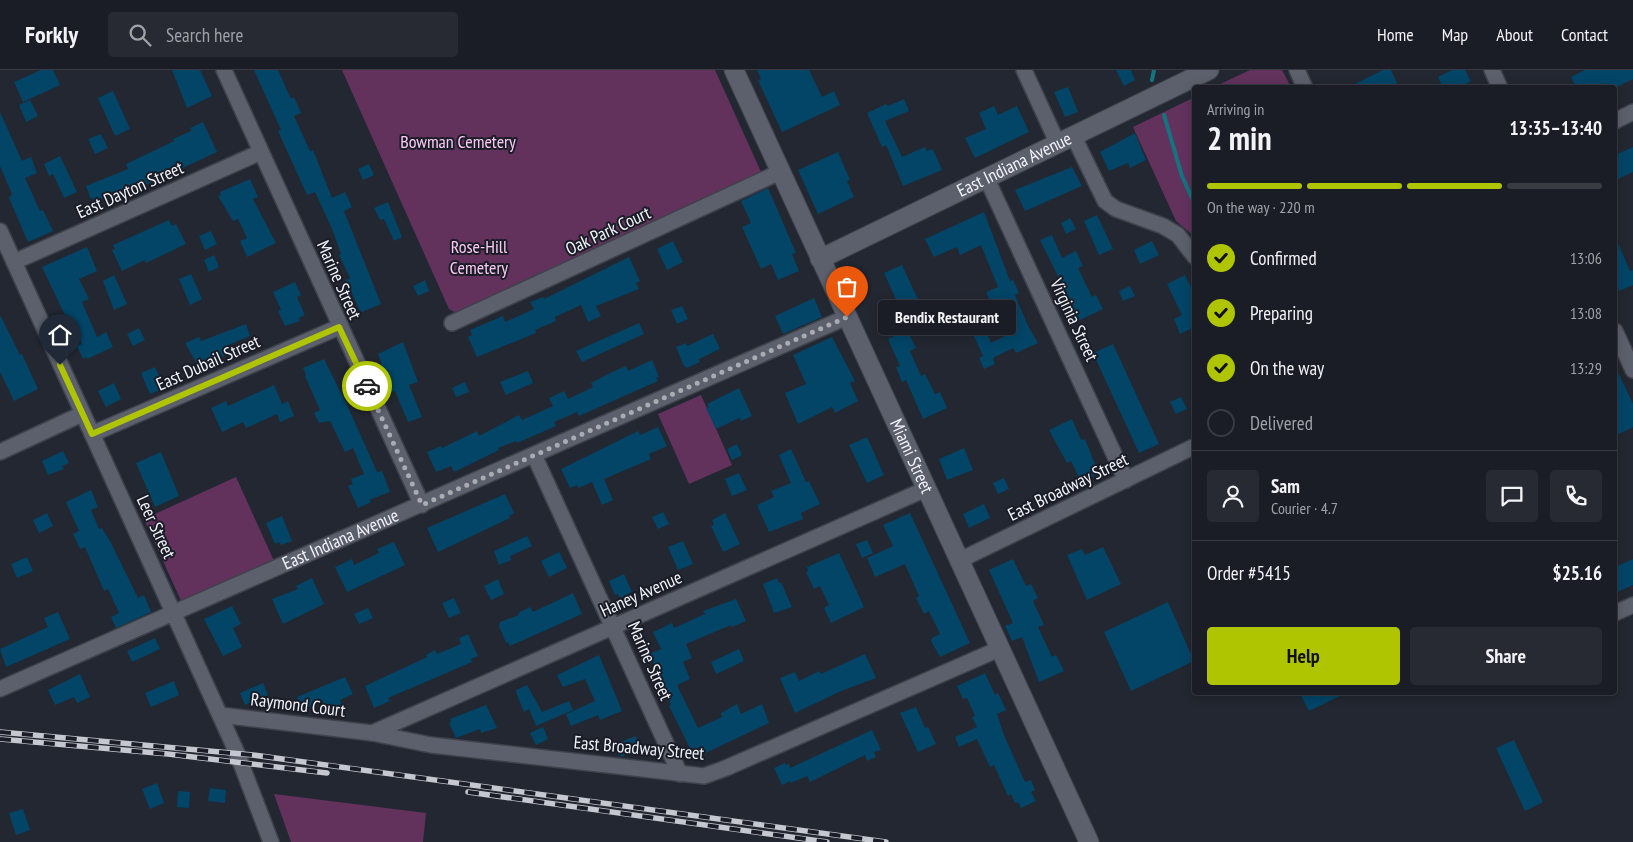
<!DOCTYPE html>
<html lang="en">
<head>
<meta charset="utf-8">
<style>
  body { margin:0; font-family:"PT Sans Narrow",sans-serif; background:#272a32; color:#f1f3f6; height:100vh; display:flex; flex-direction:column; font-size:19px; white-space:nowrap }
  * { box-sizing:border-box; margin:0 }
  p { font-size:16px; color:#9fa2a7 }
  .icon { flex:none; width:28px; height:28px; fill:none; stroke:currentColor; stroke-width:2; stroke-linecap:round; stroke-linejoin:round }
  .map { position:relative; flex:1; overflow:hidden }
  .drawer { position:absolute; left:1192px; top:15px; width:425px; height:610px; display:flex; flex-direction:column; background:#1a1d25; border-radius:5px; box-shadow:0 2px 12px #0003,0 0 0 1px #383b42 }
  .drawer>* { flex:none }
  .pin { position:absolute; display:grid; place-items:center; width:42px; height:42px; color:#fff; margin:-51px -21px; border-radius:50% 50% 50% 0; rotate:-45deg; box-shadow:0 0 5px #0007 }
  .pin .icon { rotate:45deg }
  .courier { position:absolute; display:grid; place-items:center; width:50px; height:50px; margin:-25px; border:4px solid #b0c501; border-radius:50%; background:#fff; color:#222; box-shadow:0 1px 6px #0007 }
  .bubble { position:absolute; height:35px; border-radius:5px; background:#1a1d25; box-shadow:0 2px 12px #0003,0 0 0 1px #383b42; font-size:16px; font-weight:700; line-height:35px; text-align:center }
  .overview em { font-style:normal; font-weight:700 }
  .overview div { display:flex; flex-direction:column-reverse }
  .overview { display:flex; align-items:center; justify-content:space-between; height:85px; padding:0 15px }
  h1 { font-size:32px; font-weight:700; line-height:38px }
  .bar { display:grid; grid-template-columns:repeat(4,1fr); gap:8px 5px; align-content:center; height:60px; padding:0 15px }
  .bar i { height:6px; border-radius:4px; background:#383b42 }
  .bar .on { background:#b0c501 }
  .bar p { grid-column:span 4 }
  .line { display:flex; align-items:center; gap:12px; padding:0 15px; border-top:1px solid #383b42 }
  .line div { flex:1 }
  .round { display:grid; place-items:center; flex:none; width:52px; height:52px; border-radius:5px; background:#272a32 }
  ol { padding:0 15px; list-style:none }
  li { display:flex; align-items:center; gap:15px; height:55px }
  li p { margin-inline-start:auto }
  li .icon { padding:5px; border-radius:50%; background:#b0c501; color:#111; stroke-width:4 }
  li:last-child { color:#9fa2a7 }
  li i { width:28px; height:28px; border:2px solid #383b42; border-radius:50% }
  .primary-button { display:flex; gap:10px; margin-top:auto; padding:10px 15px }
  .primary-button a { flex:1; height:58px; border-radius:5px; background:#b0c501; color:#111; font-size:20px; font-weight:700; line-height:58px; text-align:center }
  .primary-button a+a { background:#272a32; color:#f1f3f6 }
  header { display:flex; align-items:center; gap:30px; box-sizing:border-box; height:70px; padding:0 25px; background:#1a1d25; border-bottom:1px solid #383b42 }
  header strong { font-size:24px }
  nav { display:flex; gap:28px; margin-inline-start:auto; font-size:18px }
  .search { width:350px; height:45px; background:#272a32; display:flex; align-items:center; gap:12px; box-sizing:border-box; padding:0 18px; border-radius:5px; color:#9fa2a7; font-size:19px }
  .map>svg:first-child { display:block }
  .green { fill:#62325d }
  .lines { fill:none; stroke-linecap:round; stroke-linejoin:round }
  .stream { stroke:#147480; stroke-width:4 }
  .building { fill:#024567 }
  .minor-casing { stroke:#3f424b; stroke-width:18 }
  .tertiary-casing { stroke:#3f424b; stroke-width:21 }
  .minor { stroke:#5c606c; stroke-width:15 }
  .tertiary { stroke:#5c606c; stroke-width:19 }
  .rail-casing { stroke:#c5c8d0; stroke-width:5.5 }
  .rail { stroke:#1a1d27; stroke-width:4; stroke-dasharray:11; stroke-linecap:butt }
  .done { stroke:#aaacb4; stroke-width:5; stroke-dasharray:0 9 }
  .route { stroke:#b0c501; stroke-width:6 }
  .labels { text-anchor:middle; stroke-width:4; stroke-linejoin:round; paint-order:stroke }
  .park-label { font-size:18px; fill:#fdcaf6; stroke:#1a1d27 }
  .street-label { font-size:18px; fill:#f2f4fb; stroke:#1a1d27 }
</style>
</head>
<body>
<header>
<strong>Forkly</strong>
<div class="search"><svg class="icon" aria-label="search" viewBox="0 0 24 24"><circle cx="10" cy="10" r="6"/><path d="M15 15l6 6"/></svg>Search here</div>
<nav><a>Home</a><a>Map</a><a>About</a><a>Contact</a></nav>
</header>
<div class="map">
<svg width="1633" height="772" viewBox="0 0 1633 772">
  <rect width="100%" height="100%" fill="#232731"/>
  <path class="green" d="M342 0H715L761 102 456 243 449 239Z
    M1250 0H1282L1291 17H1214Z
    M1195 27V167L1176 151 1133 57Z
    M701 325 732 395 689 414 658 344Z
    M236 407 274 491 182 533 144 449Z
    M274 724 426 743 423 772H291Z"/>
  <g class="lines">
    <path class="stream" d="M1152 10 1154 0
      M1164 45 1182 106 1195 135"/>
  </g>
  <path class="building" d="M41 0H53L60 15 23 32 14 12Z
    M172 0H200L212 26 187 38Z
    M254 0H278L291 29 294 27 301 43 294 46 310 81 313 80 332 128 345 122 352 137 344 141 381 234 362 242 359 239 346 210 350 208 339 185 341 184 332 159 315 122 307 125 278 61 281 60Z
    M757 0H809L822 27 834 21 840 35 782 62 758 10 761 9Z
    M1116 0H1131L1135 10 1124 16Z
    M1383 0H1391L1399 18H1347Z
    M1452 0H1465L1471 11 1466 14 1468 18H1443L1438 7Z
    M1585 0H1633V9L1615 18H1576L1571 7Z
    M1068 17 1078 42 1065 47 1054 22Z
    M113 21 130 59 115 66 98 28Z
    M904 29 909 41 885 51 902 87 925 77 927 81 933 79 942 100 903 116 886 75 882 77 867 43 886 34 888 36Z
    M30 30 38 46 26 52 19 35Z
    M994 36 998 45 1017 36 1029 62 975 88 965 68 986 59 979 43Z
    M0 42 22 91 31 87 37 103 25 108 40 141 43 140 53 161 28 172 9 128 12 124 0 96Z
    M203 52 217 82 139 118 135 114 95 132 93 128 91 129 86 116 128 99 126 94 174 71 173 69 191 61 190 58Z
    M1135 63 1146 90 1130 98 1128 93 1109 101 1100 82Z
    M101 64 108 78 95 84 88 69Z
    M1633 77V102L1618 109 1615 103V85Z
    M838 82 850 110 847 111 854 127 818 144 798 100Z
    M60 86 77 122 64 128 53 104 49 106 44 94Z
    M369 94 374 105 363 110 358 99Z
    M1072 97 1082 116 1025 141 1015 120Z
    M250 109 258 127 253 129 276 173 247 187 240 171 247 168 238 149 233 151 218 126 221 125 220 122Z
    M768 118 796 183 792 184 799 201 778 210 771 194 761 199 742 157 751 153 741 131Z
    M388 132 402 167 394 171 384 149 380 150 374 138Z
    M984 142 1010 211 1013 210 1019 223 1015 225 1028 256 1038 273 1016 283 1013 278 993 288 995 294 984 299 979 288 983 286 972 262 984 257 991 273 1011 263 999 232 992 236 986 222 998 217 981 175 960 185 957 177 934 187 925 169Z
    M1097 145 1113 179 1099 185 1084 151Z
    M1070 148 1076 159 1066 164 1061 153Z
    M169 150 172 156 176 154 186 174 146 193 145 190 122 201 112 180 115 179 113 175Z
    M211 161 217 174 205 180 199 166Z
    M1052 165 1062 188 1076 181 1083 196 1078 198 1092 227 1096 225 1103 239 1078 251 1071 237 1073 236 1040 170Z
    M1615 166 1630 201 1633 200V215L1619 221 1615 212Z
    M673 171 683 192 667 200 657 179Z
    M1152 171 1159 185 1140 194 1134 180Z
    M87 177 97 201 79 209 89 229 82 232 97 267 106 262 113 277 87 289 86 287 83 289 77 276 82 274 74 256 71 258 42 197Z
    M214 185 219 197 209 202 204 190Z
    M629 187 640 211 636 213 639 219 596 236 601 246 588 252 581 235 555 247 556 251 535 260 536 263 477 287 468 267 472 265 470 260 503 246 505 252 534 239 530 232 543 227 544 229Z
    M902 195 922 238 904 247 884 203Z
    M191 204 202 229 190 235 179 209Z
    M114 205 127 234 114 240 103 211Z
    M1185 205 1195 226V257L1180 264 1174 249 1182 245 1167 214Z
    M425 210 429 221 418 226 413 216Z
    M295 212 301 225 297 227 305 245 299 248 300 251 285 256 278 241 281 240 273 222Z
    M1130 216 1135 226 1123 231 1119 221Z
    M814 228 822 247 783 264 775 246Z
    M682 236 688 249 677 254 671 240Z
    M0 245 20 285 22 284 38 319 14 331 0 302Z
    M639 253 644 264 582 292 576 281Z
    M246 254 250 266 228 275 232 282 217 289 215 285 197 294 185 273 199 267 201 271Z
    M139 258 145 270 133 276 127 264Z
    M907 260 916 278 910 281 921 306 925 304 935 324 940 322 947 338 923 349 906 310 902 312 896 297 900 296 888 269Z
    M713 264 720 279 699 289 700 292 687 298 684 296 676 277 686 273 687 276Z
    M832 267 855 311 850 313 858 331 835 343 832 337 798 354 785 323 806 314 793 285Z
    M403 272 418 312 409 315 422 347 408 352 395 321 391 322 378 284Z
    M1113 274 1159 374 1139 383 1093 283Z
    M324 289 348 337 377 402 382 401 390 422 369 430 371 432 358 438 348 416 353 414 351 409 364 404 353 378 345 382 330 351 319 353 314 343 320 340 305 306 306 305 303 298Z
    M652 290 659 307 656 308 658 311 579 346 577 342 554 352 556 356 517 373 516 371 498 378 499 380 454 402 451 396 436 402 427 382 441 376 442 378 477 361 479 366 519 345 522 350 553 336 549 328 564 321 568 329 593 317 591 313 612 302 626 296 628 301Z
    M1615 296 1633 334V357L1615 366Z
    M155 297 164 318 150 324 141 303Z
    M528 301 533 313 506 325 500 312Z
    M465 312 469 322 456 327 452 318Z
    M114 313 121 329 106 337 98 321Z
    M274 315 282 334 288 331 294 346 280 352 277 344 246 358 243 352 222 362 211 338 226 331 228 336Z
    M739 318 752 346 741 351 740 348 737 349 716 359 706 338 709 337 707 334Z
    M1181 327 1187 339 1176 344 1170 332Z
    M1072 349 1081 370 1085 369 1099 404 1081 412 1071 391 1067 393 1049 360Z
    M658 357 667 376 649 384 651 389 604 409 613 430 602 435 592 412 579 418 577 415 570 418 561 399 638 361 640 365Z
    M867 367 884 405 867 413 849 375Z
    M737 374 742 385 732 390 727 379Z
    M964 378 973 400 947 410 939 389Z
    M791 379 806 412 809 411 820 434 801 443 803 449 769 462 757 435 774 427 771 421 791 413 779 385Z
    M63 381 69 393 62 396 64 399 48 405 42 391Z
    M161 382 179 426 155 437 136 393Z
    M739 403 747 420 732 426 725 409Z
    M1004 408 1009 419 998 424 993 413Z
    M91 420 98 437 91 440 99 459 102 458 111 473 138 528 144 525 151 542 116 558 111 547 119 543 108 519 104 521 85 477 80 479 73 464 79 461 66 432Z
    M505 424 514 443 509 446 510 448 438 482 427 458Z
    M984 434 990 448 969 458 963 444Z
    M663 442 669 454 658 459 652 447Z
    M47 443 53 456 39 463 33 450Z
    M725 443 740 474 723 482 711 456 714 455 712 450Z
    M910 443 970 573 940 587 931 571 932 568 940 564 929 541 924 544 916 528 919 526 905 494 875 507 867 488 893 476 883 455Z
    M282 446 292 471 281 475 279 472 275 474 266 453Z
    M527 466 532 476 510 486 511 490 499 495 494 481Z
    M867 470 873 483 862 488 856 474Z
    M683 471 693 494 678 500 668 477Z
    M394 472 405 495 347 522 335 497 352 489 354 495 379 483 377 479Z
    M1103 477 1121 514 1087 530 1067 485 1082 479 1085 485Z
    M559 482 567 498 549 507 541 491Z
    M839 483 864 537 831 553 824 538 829 535 820 516 814 519 806 502 808 501 807 497Z
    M27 487 33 501 17 508 11 494Z
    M1013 489 1026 516 1031 514 1038 528 1033 531 1044 555 1038 557 1052 587 1056 585 1064 601 1039 612 1022 567 1012 571 1005 556 1013 553 989 500Z
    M1633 489V515L1615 523V497Z
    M624 504 632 522 620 528 618 524 615 525 609 511Z
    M312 508 324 534 283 554 272 529 298 519 296 516Z
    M777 508 779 513 781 512 792 537 774 543 763 514Z
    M498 509 504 524 491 530 484 516Z
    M573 523 582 544 510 576 508 572 506 573 499 556 500 552 519 545 518 543 530 537 533 542Z
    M454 528 461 543 449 548 442 533Z
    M736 529 746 551 732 557 731 555 686 574 692 588 683 592 690 609 677 615 698 658 722 647 721 643 737 634 741 644 762 634 769 653 695 688 669 636 671 634 649 584 661 579 653 562 672 553 674 558 705 544 703 541Z
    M1168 532 1194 591 1131 621 1104 562Z
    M232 536 241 554 233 558 242 577 223 586 204 549Z
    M368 538 373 548 359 554 354 544Z
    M58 542 70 569 6 597 0 579 48 557 44 548Z
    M468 564 478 586 471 589 472 592 388 628 390 631 374 638 365 616 427 587 426 585 435 580 437 584 461 574 459 568Z
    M155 568 160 579 132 592 127 581Z
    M739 579 744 591 716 604 711 592Z
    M865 584 876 608 841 621 795 643 780 608 795 602 799 611 819 601 821 604Z
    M599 585 622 641 600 650 598 645 571 656 566 644 595 631 585 609 563 617 557 605Z
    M985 603 995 625 998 623 1006 640 997 644 1004 665 1025 712 1031 710 1035 720 1031 722 1036 731 1021 738 1018 732 1015 733 1011 724 1008 726 994 695 990 697 977 669 959 677 955 667 977 657 972 647 975 646 967 628 963 629 957 616Z
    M80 604 90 627 77 633 74 627 55 635 48 620Z
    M345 607 353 624 340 630 343 637 328 644 322 631 303 640 297 627Z
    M174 611 179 625 151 637 145 623Z
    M263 613 268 625 245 635 240 623Z
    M527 615 542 642 569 631 573 640 536 656 529 639 524 642 517 625 516 620Z
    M1299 622H1348L1309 641Z
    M486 635 497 658 481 663 480 659 456 668 449 653 451 652 450 649Z
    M916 637 925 658 928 657 936 674 918 682 900 643Z
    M543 657 548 669 536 675 530 663Z
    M872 660 881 680 874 682 876 687 867 691 865 685 810 712 807 706 791 713 790 711 782 715 774 698 785 693 786 695 789 694 790 698Z
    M636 666 641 677 621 687 615 674Z
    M1514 670 1543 732 1525 741 1496 678Z
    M157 713 164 733 150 739 142 719Z
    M210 718 226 720 225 733 208 731Z
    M178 721 190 722 189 738 177 737Z
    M23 739 30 760 16 765 9 743Z"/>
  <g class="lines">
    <g class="minor-casing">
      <g id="minor">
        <path d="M224 0 422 435"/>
        <path d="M1024 0 1057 72"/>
        <path d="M1297 0 1305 18"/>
        <path d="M1492 0 1500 18"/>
        <path d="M1615 51 1633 42"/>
        <path d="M1073 65 1105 131 1116 139 1163 156 1178 165 1195 187"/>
        <path d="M986 107 1126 410"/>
        <path d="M0 161 237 683 271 772"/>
        <path d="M14 192 261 82"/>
        <path d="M452 253 780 102"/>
        <path d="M1615 261 1633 300"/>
        <path d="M92 364 339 257"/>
        <path d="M0 382 82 344"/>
        <path d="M534 385 680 704"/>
        <path d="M958 491 1195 376"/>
        <path d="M1615 543 1633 535"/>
        <path id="s1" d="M0 619 847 247"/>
        <path d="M220 645 372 663 431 675 704 706 726 698 999 579"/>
        <path d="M372 663 926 419"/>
      </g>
    </g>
    <g class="tertiary-casing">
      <g id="tertiary">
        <path id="s2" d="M734 0 1089 772"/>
        <path id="s3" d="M820 189 1209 0"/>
      </g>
    </g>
    <use href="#minor" class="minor"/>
    <use href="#tertiary" class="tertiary"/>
    <g class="rail-casing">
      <path id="rail" d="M0 662 253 685 886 772
        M0 669 168 684 327 703
        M468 722 827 772"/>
    </g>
    <use href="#rail" class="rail"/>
  </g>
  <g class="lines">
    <path class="done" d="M367 316 422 435 847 247"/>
    <path class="route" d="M60 295 92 364 339 257 367 316"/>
  </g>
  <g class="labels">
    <g class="park-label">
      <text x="458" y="78">Bowman Cemetery</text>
      <text x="479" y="183">Rose-Hill<tspan x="479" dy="21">Cemetery</tspan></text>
    </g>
    <g class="street-label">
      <text dy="6" stroke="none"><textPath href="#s3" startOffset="216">East Indiana Avenue</textPath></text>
      <text transform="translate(130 120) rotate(-24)" y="6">East Dayton Street</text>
      <text transform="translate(608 161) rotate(-25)" y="6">Oak Park Court</text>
      <text transform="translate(339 210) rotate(66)" y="6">Marine Street</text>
      <text transform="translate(1074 250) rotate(65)" y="6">Virginia Street</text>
      <text transform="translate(208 293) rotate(-24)" y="6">East Dubail Street</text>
      <text dy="6" stroke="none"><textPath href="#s2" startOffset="425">Miami Street</textPath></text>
      <text transform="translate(1068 417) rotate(-26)" y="6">East Broadway Street</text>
      <text transform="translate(156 457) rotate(65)" y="6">Leer Street</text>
      <text dy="6" stroke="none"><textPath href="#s1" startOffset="372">East Indiana Avenue</textPath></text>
      <text transform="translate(641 524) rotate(-24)" y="6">Haney Avenue</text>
      <text transform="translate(650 591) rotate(66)" y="6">Marine Street</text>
      <text transform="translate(298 635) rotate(7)" y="6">Raymond Court</text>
      <text transform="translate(639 678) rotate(5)" y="6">East Broadway Street</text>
    </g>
  </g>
</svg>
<div class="pin" style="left:847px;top:247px;background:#ea580c"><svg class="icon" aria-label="bag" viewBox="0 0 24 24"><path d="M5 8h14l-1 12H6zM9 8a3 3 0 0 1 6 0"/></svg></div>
<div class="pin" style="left:60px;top:295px;background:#1f2937"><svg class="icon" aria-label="home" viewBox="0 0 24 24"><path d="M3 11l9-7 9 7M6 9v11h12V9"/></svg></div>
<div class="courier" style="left:367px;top:316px"><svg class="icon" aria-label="car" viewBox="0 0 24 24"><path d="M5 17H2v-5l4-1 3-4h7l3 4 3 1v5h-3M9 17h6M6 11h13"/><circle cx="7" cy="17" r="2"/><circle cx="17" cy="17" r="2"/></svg></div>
<div class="bubble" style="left:878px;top:230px;width:138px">Bendix Restaurant</div>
<section class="drawer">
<div class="overview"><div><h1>2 min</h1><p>Arriving in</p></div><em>13:35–13:40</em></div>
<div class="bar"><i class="on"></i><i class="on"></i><i class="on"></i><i></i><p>On the way · 220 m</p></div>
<ol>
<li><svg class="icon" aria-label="check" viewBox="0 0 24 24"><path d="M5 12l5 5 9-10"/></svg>Confirmed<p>13:06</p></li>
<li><svg class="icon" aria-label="check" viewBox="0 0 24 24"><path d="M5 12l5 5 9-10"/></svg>Preparing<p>13:08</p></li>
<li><svg class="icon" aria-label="check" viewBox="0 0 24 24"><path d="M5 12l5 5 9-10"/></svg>On the way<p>13:29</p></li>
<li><i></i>Delivered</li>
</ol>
<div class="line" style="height:90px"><a class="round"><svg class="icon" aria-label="person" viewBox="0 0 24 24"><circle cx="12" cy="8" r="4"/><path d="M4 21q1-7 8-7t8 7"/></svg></a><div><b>Sam</b><p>Courier · 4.7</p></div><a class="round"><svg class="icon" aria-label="chat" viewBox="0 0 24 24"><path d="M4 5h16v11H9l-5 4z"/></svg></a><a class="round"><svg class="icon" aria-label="phone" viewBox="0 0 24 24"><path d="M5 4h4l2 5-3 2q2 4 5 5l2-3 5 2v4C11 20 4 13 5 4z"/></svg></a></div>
<div class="line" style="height:65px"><div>Order #5415</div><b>$25.16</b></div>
<div class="primary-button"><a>Help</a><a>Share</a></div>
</section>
</div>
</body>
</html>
